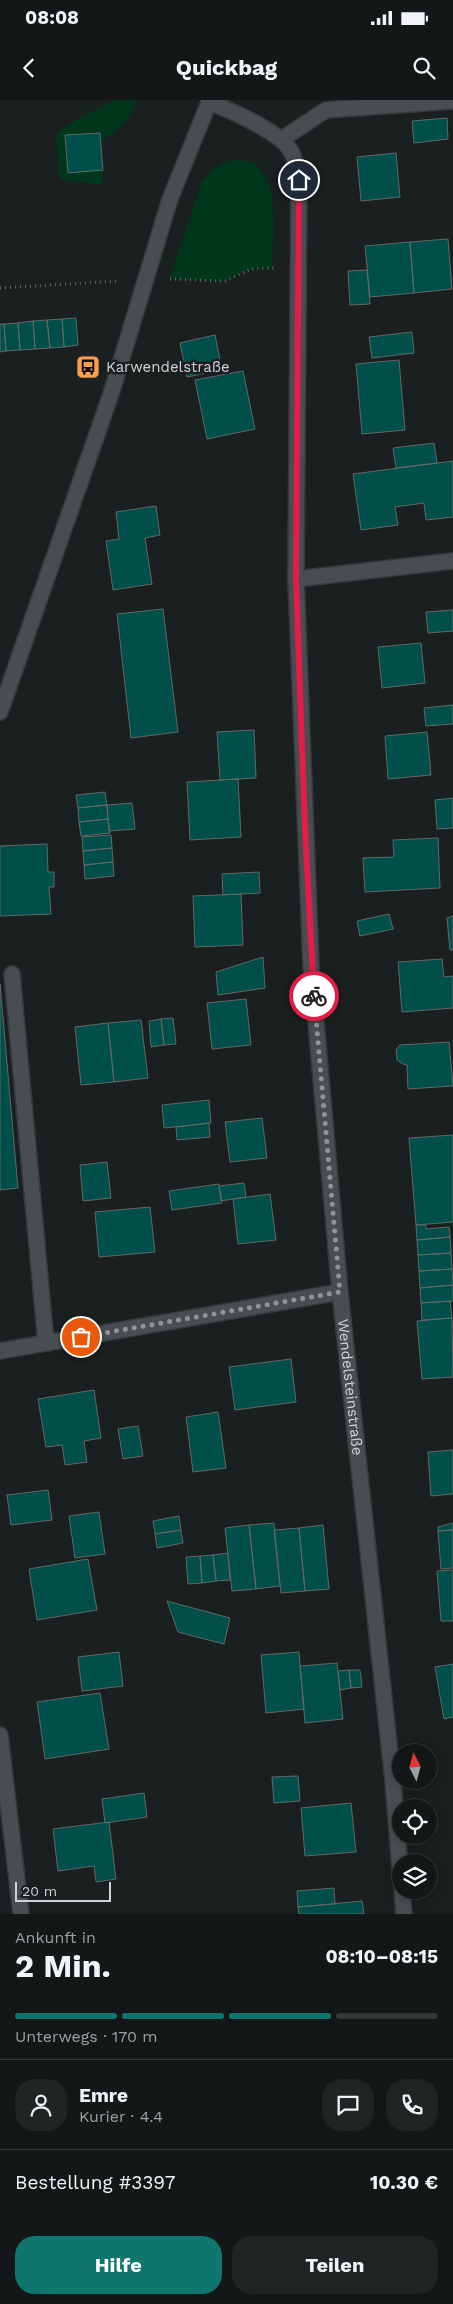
<!DOCTYPE html>
<html lang="de">
<head>
<meta charset="utf-8">
<style>
  body { margin:0; font-family:"Work Sans",sans-serif; background:#212425; color:#f1f3f6; height:100vh; display:flex; flex-direction:column; font-size:19px; white-space:nowrap }
  * { box-sizing:border-box; margin:0 }
  p { font-size:16px; color:#9d9fa2 }
  .icon { flex:none; width:28px; height:28px; fill:none; stroke:currentColor; stroke-width:2; stroke-linecap:round; stroke-linejoin:round }
  .map { position:relative; height:1814px; overflow:hidden }
  .drawer { display:flex; flex-direction:column; background:#141718; flex:1 }
  .drawer>* { flex:none }
  .needle { width:32px; rotate:354deg }
  .controls { position:absolute; left:392px; top:1644px; display:grid; gap:10px }
  .controls a { display:grid; place-items:center; width:45px; height:45px; border-radius:50%; background:#141718; box-shadow:0 2px 12px #0003,0 0 0 1px #333637; font-size:25px }
  .scale { position:absolute; left:15px; bottom:12px; width:96px; box-sizing:border-box; padding-left:5px; border:2px solid #d0d3d5; border-top:0; font-size:14px; line-height:18px; white-space:nowrap; color:#d0d3d5; -webkit-text-stroke:4px #1a1f20; paint-order:stroke }
  .pin { position:absolute; display:grid; place-items:center; width:42px; height:42px; color:#fff; margin:-21px; border:2px solid #fff; border-radius:50%; box-shadow:0 1px 5px #0007 }
  .courier { position:absolute; display:grid; place-items:center; width:50px; height:50px; margin:-25px; border:4px solid #e11d48; border-radius:50%; background:#fff; color:#222; box-shadow:0 1px 6px #0007 }
  .summary em { font-style:normal; font-weight:700 }
  .summary div { display:flex; flex-direction:column-reverse }
  .summary { display:flex; align-items:center; justify-content:space-between; height:85px; padding:0 15px }
  h1 { font-size:32px; font-weight:700; line-height:38px }
  .bar { display:grid; grid-template-columns:repeat(4,1fr); gap:8px 5px; align-content:center; height:60px; padding:0 15px }
  .bar i { height:6px; border-radius:4px; background:#333637 }
  .bar .current { background:#0f766e }
  .bar p { grid-column:span 4 }
  .line { display:flex; align-items:center; gap:12px; padding:0 15px; border-top:1px solid #333637 }
  .line div { flex:1 }
  .round { display:grid; place-items:center; flex:none; width:52px; height:52px; border-radius:20px; background:#212425 }
  .primary-button { display:flex; gap:10px; margin-top:auto; padding:10px 15px }
  .primary-button a { flex:1; height:58px; border-radius:20px; background:#0f766e; color:#fff; font-size:20px; font-weight:700; line-height:58px; text-align:center }
  .primary-button a+a { background:#212425; color:#f1f3f6 }
  .status { display:flex; justify-content:space-between; align-items:center; height:35px; padding:0 25px; background:#141718; direction:ltr }
  .status svg { height:14px; fill:currentColor }
  header { display:flex; justify-content:space-between; align-items:center; height:65px; padding:0 15px; background:#141718; font-size:22px; font-weight:700 }
  .map>svg:first-child { display:block }
  .green { fill:#00361b }
  .building { fill:#004f4a; stroke:#626867 }
  .lines { fill:none; stroke-linecap:round; stroke-linejoin:round }
  .lane-casing { stroke:#36393b; stroke-width:18 }
  .street-casing { stroke:#36393b; stroke-width:18 }
  .path { stroke:#616567; stroke-width:3; stroke-dasharray:1 4; stroke-linecap:butt }
  .lane { stroke:#484e4f; stroke-width:15 }
  .street { stroke:#484e4f; stroke-width:15 }
  .done { stroke:#909496; stroke-width:5; stroke-dasharray:0 9 }
  .route { stroke:#e11d48; stroke-width:6 }
  .labels { text-anchor:middle; stroke-width:5; stroke-linejoin:round; paint-order:stroke }
  .poi-label { font-size:15px; fill:#d0d3d5; stroke:#1a1f20; text-anchor:start }
  .street-label { font-size:15px; fill:#d0d3d5; stroke:#1a1f20 }
</style>
</head>
<body>
<div class="status"><b>08:08</b><svg viewBox="0 0 49 12"><path d="M0 12V9h3v3zM5 12V6h3v6zM10 12V3h3v9zM15 12V0h3v12zM26 1h20v11H26zM47 4h2v5h-2z"/></svg></div>
<header><svg class="icon" aria-label="back" viewBox="0 0 24 24"><path d="M15 5l-7 7 7 7"/></svg>Quickbag<svg class="icon" aria-label="search" viewBox="0 0 24 24"><circle cx="10" cy="10" r="6"/><path d="M15 15l6 6"/></svg></header>
<div class="map">
<svg width="453" height="1814" viewBox="0 0 453 1814">
  <rect width="100%" height="100%" fill="#1a1f20"/>
  <path class="green" d="M115 0H138C130 18 118 32 101 41L100 33 65 36 68 73 103 70V85L59 79 56 33 74 21Z
    M232 60C240 60 247 60 254 64 281 78 272 142 272 168L251 169 225 181 169 179 202 82C211 71 217 63 232 60Z"/>
  <path class="building" d="M447 18 448 39 414 43 412 21Z
    M100 33 103 70 68 73 65 35Z
    M396 53 400 97 361 101 357 57Z
    M448 139 452 189 414 193 410 142Z
    M410 142 414 193 370 197 365 146Z
    M367 170 370 204 350 205 348 171Z
    M76 218 78 245 64 247 62 219Z
    M62 219 64 247 50 248 47 220Z
    M47 220 50 248 35 249 33 221Z
    M33 221 35 249 20 250 18 223Z
    M18 223 20 250 6 251 4 224Z
    M0 224H4L6 251 0 252Z
    M412 232 414 253 372 258 369 237Z
    M215 235 222 270 187 277 180 243Z
    M399 260 405 330 362 334 356 264Z
    M243 271 255 329 207 339 195 280Z
    M434 343 437 363 396 368 393 348Z
    M453 361V417L426 420 424 403 395 407 398 425 361 430 353 374Z
    M156 406 160 435 145 438 152 484 113 490 106 441 119 439 116 412Z
    M163 509 178 632 131 638 117 514Z
    M453 510V531L428 533 426 512Z
    M421 543 425 583 382 588 378 547Z
    M453 605V624L426 626 424 608Z
    M254 630 256 678 220 680 217 632Z
    M427 632 431 675 388 679 385 636Z
    M238 679 241 737 190 740 187 682Z
    M105 692 107 705 78 708 76 695Z
    M453 698V728L437 729 435 700Z
    M132 703 135 729 109 731 107 705Z
    M107 705 108 719 79 722 78 708Z
    M108 719 110 733 81 736 79 722Z
    M111 735 112 748 83 751 82 737Z
    M438 738 440 788 365 792 363 758 394 757 393 740Z
    M47 744 48 772H54V787H49L51 814 0 816V746Z
    M112 748 113 762 84 765 83 751Z
    M113 762 114 776 85 779 84 765Z
    M259 772 260 793 223 795 222 774Z
    M241 794 243 845 195 847 193 796Z
    M389 814 393 829 360 836 357 821Z
    M453 816V850H450L447 818Z
    M263 857 265 888 218 895 216 872Z
    M442 859 444 877 453 876V908L402 912 398 862Z
    M0 884 18 1088 0 1090Z
    M246 899 251 945 212 949 207 903Z
    M173 918 176 944 164 945 161 919Z
    M161 919 164 945 151 947 149 921Z
    M141 920 148 978 114 982 108 923Z
    M108 923 114 982 81 985 75 927Z
    M449 942 453 986 408 989 407 965 403 964 397 960 396 950 400 945Z
    M209 1000 211 1023 164 1028 162 1005Z
    M262 1018 267 1058 230 1062 225 1022Z
    M209 1023 210 1037 177 1040 176 1027Z
    M453 1035V1122L416 1125 409 1038Z
    M107 1062 111 1098 83 1101 80 1065Z
    M244 1083 246 1097 221 1101 219 1086Z
    M219 1084 222 1103 172 1110 169 1091Z
    M270 1094 276 1140 238 1144 233 1099Z
    M150 1107 155 1152 99 1157 95 1112Z
    M416 1125H426V1129L449 1127 450 1137 417 1140Z
    M450 1137 451 1153 418 1155 417 1140Z
    M451 1153 452 1169 419 1171 418 1155Z
    M452 1169 453 1185 420 1188 419 1171Z
    M453 1185V1201L421 1203 420 1188Z
    M450 1201 452 1218 422 1220 421 1203Z
    M452 1218 453 1277 422 1279 417 1221Z
    M291 1259 296 1302 235 1310 229 1267Z
    M94 1290 101 1338 84 1341 87 1362 65 1365 62 1345 46 1347 38 1299Z
    M218 1312 226 1368 193 1372 186 1317Z
    M138 1326 143 1356 123 1359 118 1329Z
    M453 1350V1394L431 1396 428 1352Z
    M48 1390 52 1420 11 1425 7 1395Z
    M99 1412 105 1454 75 1458 69 1416Z
    M179 1416 181 1430 155 1434 153 1421Z
    M274 1423 280 1486 256 1489 249 1425Z
    M453 1423V1430L438 1431V1427Z
    M249 1425 256 1489 232 1491 225 1428Z
    M323 1425 329 1489 305 1491 299 1428Z
    M299 1428 305 1491 281 1493 274 1430Z
    M181 1430 183 1443 157 1448 155 1434Z
    M453 1430V1468L441 1469 438 1431Z
    M228 1453 230 1480 216 1481 213 1455Z
    M213 1455 216 1481 202 1483 200 1456Z
    M200 1456 202 1483 188 1484 186 1457Z
    M88 1459 97 1510 37 1520 29 1469Z
    M453 1470V1521H441L437 1471Z
    M167 1501 230 1518 224 1544 178 1532Z
    M119 1552 123 1586 82 1591 78 1557Z
    M299 1552 304 1609 266 1613 261 1555Z
    M337 1563 343 1619 305 1623 300 1566Z
    M453 1564V1617L444 1619 435 1567Z
    M349 1570 351 1588 340 1590 338 1571Z
    M349 1570H360L362 1587 351 1588Z
    M100 1593 109 1649 45 1659 37 1602Z
    M298 1676 300 1701 274 1703 272 1677Z
    M144 1693 147 1717 105 1723 102 1699Z
    M351 1703 356 1752 305 1756 301 1708Z
    M109 1722 116 1779 96 1782 94 1766 58 1771 53 1729Z
    M334 1788 335 1804 298 1807 297 1791Z
    M362 1801 364 1814H299L298 1807Z"/>
  <g class="lines">
    <g class="lane-casing">
      <path id="lane" d="M12 874 46 1243"/>
    </g>
    <g class="street-casing">
      <g id="street">
        <path id="s1" d="M209 2C230 10 283 33 292 53 296 61 297 72 299 80L296 479 311 866 340 1192 393 1681 401 1781"/>
        <path d="M282 39 326 10 453 1"/>
        <path d="M296 479 453 461"/>
        <path d="M0 612 111 294 170 99 210 0"/>
        <path d="M0 1251 340 1192"/>
        <path d="M0 1635 21 1814"/>
        <path d="M402 1790 404 1814"/>
      </g>
    </g>
    <path class="path" d="M170 179 225 181 251 169 274 168
      M0 188 119 181"/>
    <use href="#lane" class="lane"/>
    <use href="#street" class="street"/>
  </g>
  <g class="lines">
    <path class="done" d="M81 1237 340 1192 314 896"/>
    <path class="route" d="M299 80 296 479 305 728 314 896"/>
  </g>
  <defs>
    <g id="bus-square" transform="scale(1.25)"><rect x="-9" y="-9" width="18" height="18" rx="4" fill="#fb9f50" stroke="#1a1f20"/><path d="M-5-6H5V4H4V6H2V4H-2V6H-4V4H-5ZM-3.5-4V0h7V-4ZM-3.5 1.2v1.5H-2V1.2ZM2 1.2v1.5H3.5V1.2Z" fill="#111"/></g>
  </defs>
  <g fill-rule="evenodd">
    <use href="#bus-square" x="88" y="267"/>
  </g>
  <g class="labels">
    <g class="poi-label">
      <text x="106" y="272">Karwendelstraße</text>
    </g>
    <g class="street-label">
      <text dy="5" stroke="none"><textPath href="#s1" startOffset="1336">Wendelsteinstraße</textPath></text>
    </g>
  </g>
</svg>
<div class="controls">
<a><svg class="needle" viewBox="-14 -14 28 28"><path d="M0-13l5 13h-10z" fill="#e53935"/><path d="M0 13l5-13h-10z" fill="#9d9fa2"/></svg></a>
<a><svg class="icon" aria-label="locate" viewBox="0 0 24 24"><circle cx="12" cy="12" r="6"/><path d="M12 2v4M12 18v4M2 12h4M18 12h4"/></svg></a>
<a><svg class="icon" aria-label="layers" viewBox="0 0 24 24"><path d="M12 4l9 5-9 5-9-5zM3 14l9 5 9-5"/></svg></a>
</div>
<div class="scale">20 m</div>
<div class="pin" style="left:81px;top:1237px;background:#ea580c"><svg class="icon" aria-label="bag" viewBox="0 0 24 24"><path d="M5 8h14l-1 12H6zM9 8a3 3 0 0 1 6 0"/></svg></div>
<div class="pin" style="left:299px;top:80px;background:#1f2937"><svg class="icon" aria-label="home" viewBox="0 0 24 24"><path d="M3 11l9-7 9 7M6 9v11h12V9"/></svg></div>
<div class="courier" style="left:314px;top:896px"><svg class="icon" aria-label="bike" viewBox="0 0 24 24"><circle cx="6" cy="16" r="4"/><circle cx="18" cy="16" r="4"/><path d="M6 16l4-8h5l3 8M10 8l3 8H6M13 5h3"/></svg></div>
</div>
<section class="drawer">
<div class="summary"><div><h1>2 Min.</h1><p>Ankunft in</p></div><em>08:10–08:15</em></div>
<div class="bar"><i class="current"></i><i class="current"></i><i class="current"></i><i></i><p>Unterwegs · 170 m</p></div>
<div class="line" style="height:90px"><a class="round"><svg class="icon" aria-label="person" viewBox="0 0 24 24"><circle cx="12" cy="8" r="4"/><path d="M4 21q1-7 8-7t8 7"/></svg></a><div><b>Emre</b><p>Kurier · 4.4</p></div><a class="round"><svg class="icon" aria-label="chat" viewBox="0 0 24 24"><path d="M4 5h16v11H9l-5 4z"/></svg></a><a class="round"><svg class="icon" aria-label="phone" viewBox="0 0 24 24"><path d="M5 4h4l2 5-3 2q2 4 5 5l2-3 5 2v4C11 20 4 13 5 4z"/></svg></a></div>
<div class="line" style="height:65px"><div>Bestellung #3397</div><b>10.30 €</b></div>
<div class="primary-button"><a>Hilfe</a><a>Teilen</a></div>
</section>
</body>
</html>
